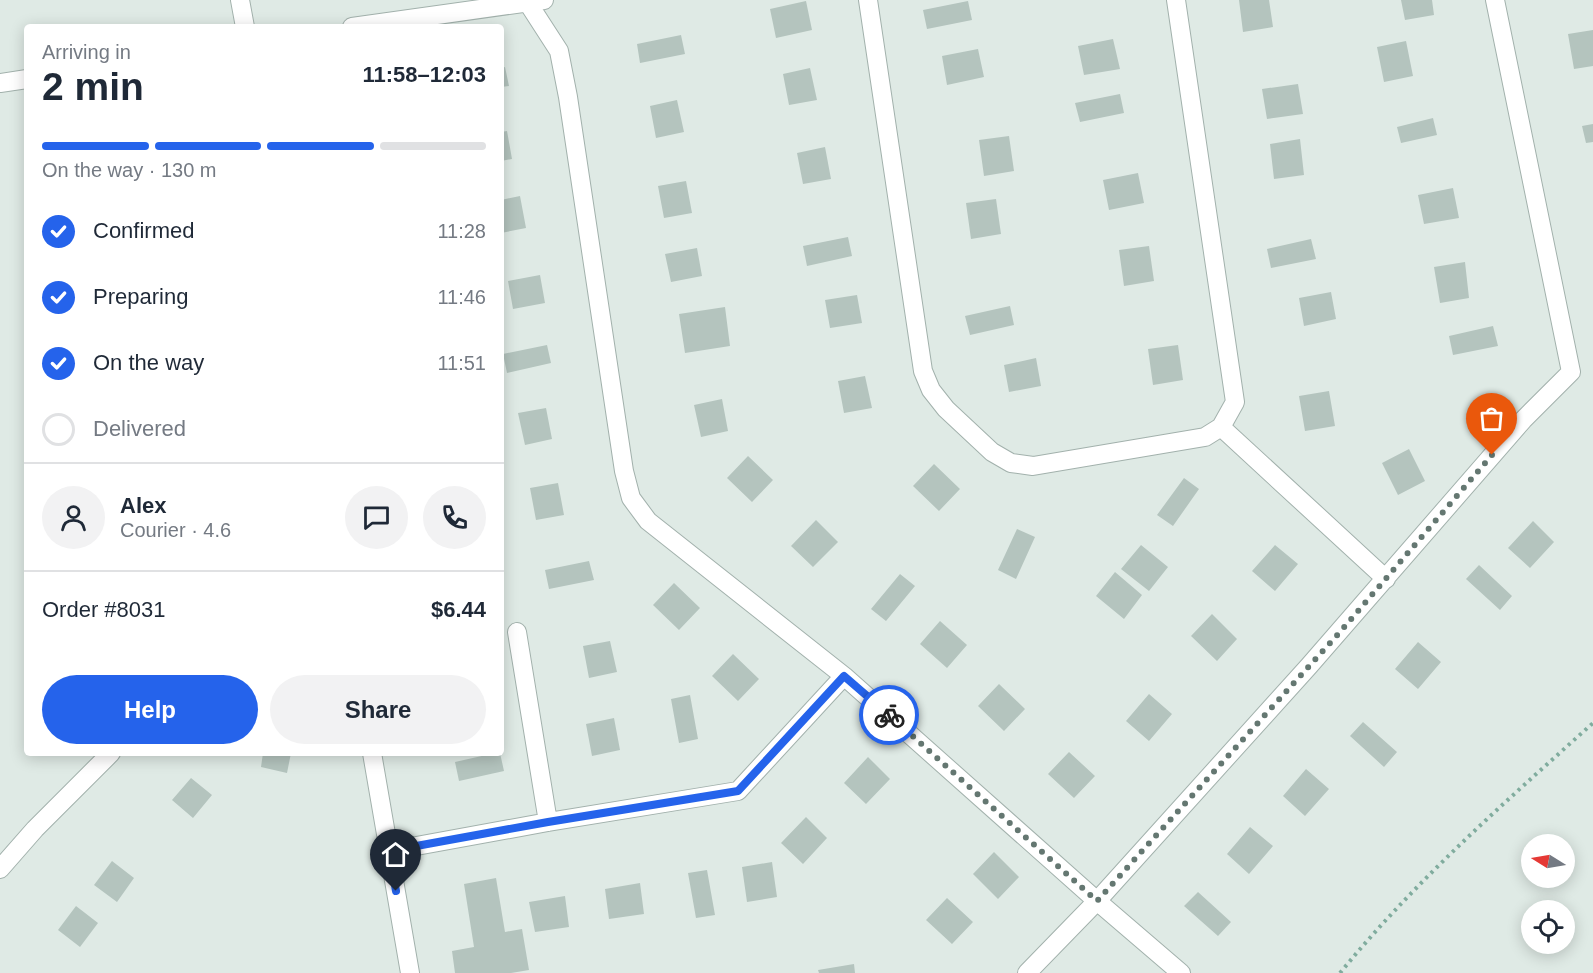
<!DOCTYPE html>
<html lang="en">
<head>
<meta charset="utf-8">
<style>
  body { margin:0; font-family:Helvetica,sans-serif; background:#f2f2f3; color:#1f2937; height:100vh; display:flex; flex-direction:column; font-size:22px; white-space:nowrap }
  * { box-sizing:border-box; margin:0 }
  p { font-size:20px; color:#747a83 }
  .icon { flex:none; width:33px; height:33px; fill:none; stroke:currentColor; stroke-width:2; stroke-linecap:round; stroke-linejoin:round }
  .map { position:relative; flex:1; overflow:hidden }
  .panel { position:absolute; left:24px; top:24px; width:480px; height:732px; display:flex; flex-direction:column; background:#fff; border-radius:6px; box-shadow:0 3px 15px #0003 }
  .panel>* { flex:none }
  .needle { width:39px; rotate:281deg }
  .fabs { position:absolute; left:1521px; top:834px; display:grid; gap:12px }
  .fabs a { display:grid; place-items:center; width:54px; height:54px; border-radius:50%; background:#fff; box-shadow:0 3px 15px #0003; font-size:30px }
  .pin { position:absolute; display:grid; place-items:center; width:51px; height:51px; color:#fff; margin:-62px -26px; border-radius:50% 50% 50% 0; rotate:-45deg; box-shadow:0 0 6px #0007 }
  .pin .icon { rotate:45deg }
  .courier { position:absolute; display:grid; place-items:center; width:60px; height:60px; margin:-30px; border:4px solid #2563eb; border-radius:50%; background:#fff; color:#222; box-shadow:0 2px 8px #0007 }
  .overview em { font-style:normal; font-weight:600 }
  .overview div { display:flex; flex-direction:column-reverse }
  .overview { display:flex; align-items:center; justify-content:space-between; height:102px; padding:0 18px }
  h1 { font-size:39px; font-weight:600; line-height:45px }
  .bar { display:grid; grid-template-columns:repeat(4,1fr); gap:9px 6px; align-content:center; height:72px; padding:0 18px }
  .bar i { height:8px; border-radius:4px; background:#e0e1e3 }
  .bar .on { background:#2563eb }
  .bar p { grid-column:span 4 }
  .line { display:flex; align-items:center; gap:15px; padding:0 18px; border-top:2px solid #e0e1e3 }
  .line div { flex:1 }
  .round { display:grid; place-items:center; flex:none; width:63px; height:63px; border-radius:32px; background:#f2f2f3 }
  ol { padding:0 18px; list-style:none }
  li { display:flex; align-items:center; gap:18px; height:66px }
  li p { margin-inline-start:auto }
  li .icon { padding:6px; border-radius:50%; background:#2563eb; color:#fff; stroke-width:4 }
  li:last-child { color:#747a83 }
  li i { width:33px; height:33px; border:3px solid #e0e1e3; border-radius:50% }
  .action { display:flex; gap:12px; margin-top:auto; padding:12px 18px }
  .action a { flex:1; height:69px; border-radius:36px; background:#2563eb; color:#fff; font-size:24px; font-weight:600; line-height:69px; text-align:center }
  .action a+a { background:#f2f2f3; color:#1f2937 }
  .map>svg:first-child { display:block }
  .building { fill:#b4c4be }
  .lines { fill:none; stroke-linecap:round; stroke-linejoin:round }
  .street-casing { stroke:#a2b1ac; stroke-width:20 }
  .path { stroke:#80ac9e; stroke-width:4; stroke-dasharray:3 4.5; stroke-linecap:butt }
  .street { stroke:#fff; stroke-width:18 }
  .done { stroke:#647771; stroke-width:6; stroke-dasharray:0 10.8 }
  .route { stroke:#2563eb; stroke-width:8 }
</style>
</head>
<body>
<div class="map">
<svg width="1593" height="973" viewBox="0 0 1593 973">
  <rect width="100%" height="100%" fill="#dfeae5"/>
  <path class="building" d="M1239 0H1269L1273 27 1243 32Z
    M1401 0H1432L1434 15 1405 20Z
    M806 1 812 30 776 38 770 9Z
    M968 1 972 20 927 29 923 10Z
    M1593 30V66L1574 69 1568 34Z
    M681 35 685 54 640 63 637 44Z
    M1113 39 1120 69 1084 75 1078 46Z
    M1406 41 1413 76 1384 82 1377 47Z
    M978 49 984 77 947 85 942 56Z
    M505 67 509 86 501 87V68Z
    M810 68 817 100 789 105 783 74Z
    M1298 84 1303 114 1267 119 1262 89Z
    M1120 94 1124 113 1080 122 1075 103Z
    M677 100 684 132 656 138 650 106Z
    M1433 118 1437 135 1401 143 1397 127Z
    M1593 124V142L1586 143 1582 126Z
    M507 131 512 159 501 161V132Z
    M1009 136 1014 171 984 176 979 140Z
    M1300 139 1304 175 1274 179 1270 144Z
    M825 147 831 179 803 184 797 153Z
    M1138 173 1144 203 1109 210 1103 180Z
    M686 181 692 213 664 218 658 186Z
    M1453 188 1459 218 1424 224 1418 195Z
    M520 196 526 228 501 233V200Z
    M996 199 1001 234 971 239 966 203Z
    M848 237 852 256 807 266 803 246Z
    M1311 239 1316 259 1271 268 1267 249Z
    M1149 246 1154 281 1124 286 1119 250Z
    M697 248 702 276 671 282 665 254Z
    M1465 262 1469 298 1440 303 1434 267Z
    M540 275 545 303 513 309 508 281Z
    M1331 292 1336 319 1304 326 1299 298Z
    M857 295 862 323 830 328 825 300Z
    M1010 306 1014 325 970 335 965 316Z
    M725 307 730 346 685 353 679 314Z
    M1493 326 1498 346 1453 355 1449 336Z
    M547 345 551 363 507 373 503 354Z
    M1178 345 1183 380 1153 385 1148 349Z
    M1036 358 1041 386 1009 392 1004 365Z
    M865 376 872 408 844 413 838 381Z
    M1329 391 1335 426 1305 431 1299 396Z
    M722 399 728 431 701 437 694 405Z
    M546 408 552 439 525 445 518 413Z
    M1409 449 1425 481 1398 495 1382 463Z
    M748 456 773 480 752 502 727 478Z
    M934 464 960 489 939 511 913 486Z
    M1184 478 1199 489 1173 526 1157 515Z
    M558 483 564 515 536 520 530 488Z
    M816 520 838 542 813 567 791 546Z
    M1533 521 1554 542 1530 568 1508 548Z
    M1017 529 1035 537 1016 579 998 570Z
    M1141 545 1168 567 1149 591 1121 569Z
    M1275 545 1298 564 1275 591 1252 571Z
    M589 561 594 580 549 589 545 570Z
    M1479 565 1512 596 1500 610 1466 579Z
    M1115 572 1142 595 1124 619 1096 596Z
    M900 574 915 586 886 621 871 609Z
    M674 583 700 608 679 630 653 605Z
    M1212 614 1237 639 1217 661 1191 636Z
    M940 621 967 645 947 668 920 644Z
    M610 641 617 672 589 678 583 646Z
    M1418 642 1441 662 1418 689 1395 669Z
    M733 654 759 679 738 701 712 676Z
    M999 684 1025 709 1004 731 978 706Z
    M1149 694 1172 714 1149 741 1126 721Z
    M690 695 698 739 679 743 671 699Z
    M614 718 620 750 592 756 586 724Z
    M1363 722 1397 752 1384 767 1350 736Z
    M1069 752 1095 776 1074 798 1048 774Z
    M263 753H291L287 773 261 767Z
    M495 753H500L504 771 459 781 455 762Z
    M868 757 890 779 866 804 844 783Z
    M1306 769 1329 789 1305 816 1283 796Z
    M191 778 212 795 193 818 172 800Z
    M806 817 827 838 803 864 781 843Z
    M1250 827 1273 846 1249 874 1227 854Z
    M994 852 1019 877 998 899 973 874Z
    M112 861 134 878 117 902 94 885Z
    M772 862 777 897 747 902 742 867Z
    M707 870 715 915 696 918 688 873Z
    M496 878 505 932 522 929 529 970 511 973H455L452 951 474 947 464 884Z
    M640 883 644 914 609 919 605 889Z
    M1198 892 1231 922 1218 936 1184 906Z
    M565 896 569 927 535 932 529 902Z
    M947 898 973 922 952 944 926 920Z
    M76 906 98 923 80 947 58 930Z
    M854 964 855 973H819L818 970Z"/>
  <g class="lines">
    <g class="street-casing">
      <path id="street" d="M240 0 245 27
        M868 0 923 371 931 390 946 409 992 452 1011 463 1033 466 1205 437 1221 427 1235 402 1176 0
        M528 3 559 51 568 97 624 471 631 498 648 521 844 676 1097 901 1181 973
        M352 27 544 0
        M0 83 27 79
        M1221 427 1386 579
        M517 632 548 822
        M372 753 410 973
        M389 851 548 822 738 791 844 676
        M0 869 35 829 111 753
        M1027 973 1097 901 1309 666 1523 420 1571 372 1495 0"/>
    </g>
    <path class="path" d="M1340 973C1415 881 1505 802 1593 723"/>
    <use href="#street" class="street"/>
  </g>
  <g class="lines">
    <path class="done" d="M889 715 1097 901 1340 632 1492 455"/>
    <path class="route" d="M396 891 389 851 548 822 738 791 844 676 889 715"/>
  </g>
</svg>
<div class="fabs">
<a><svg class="needle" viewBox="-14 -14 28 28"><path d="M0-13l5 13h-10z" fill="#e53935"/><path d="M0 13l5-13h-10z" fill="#747a83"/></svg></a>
<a><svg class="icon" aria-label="locate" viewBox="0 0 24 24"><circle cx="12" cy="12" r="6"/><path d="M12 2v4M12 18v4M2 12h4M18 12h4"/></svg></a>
</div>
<div class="pin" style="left:1492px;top:455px;background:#ea580c"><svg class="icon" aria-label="bag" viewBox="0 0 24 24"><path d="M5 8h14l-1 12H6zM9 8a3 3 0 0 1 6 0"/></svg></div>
<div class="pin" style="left:396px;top:891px;background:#1f2937"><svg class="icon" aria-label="home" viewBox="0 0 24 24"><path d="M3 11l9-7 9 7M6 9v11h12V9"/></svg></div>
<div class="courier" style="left:889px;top:715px"><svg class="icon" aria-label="bike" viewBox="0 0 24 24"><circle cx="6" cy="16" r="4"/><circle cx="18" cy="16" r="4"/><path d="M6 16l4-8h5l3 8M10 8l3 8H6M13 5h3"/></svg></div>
<section class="panel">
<div class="overview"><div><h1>2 min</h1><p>Arriving in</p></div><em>11:58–12:03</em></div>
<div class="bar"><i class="on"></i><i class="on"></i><i class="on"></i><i></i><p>On the way · 130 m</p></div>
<ol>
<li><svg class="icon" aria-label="check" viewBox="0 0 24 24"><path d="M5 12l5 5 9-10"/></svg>Confirmed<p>11:28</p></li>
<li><svg class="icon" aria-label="check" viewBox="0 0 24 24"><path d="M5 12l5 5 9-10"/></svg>Preparing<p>11:46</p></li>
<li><svg class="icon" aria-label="check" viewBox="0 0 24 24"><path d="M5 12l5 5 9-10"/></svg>On the way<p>11:51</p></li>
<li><i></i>Delivered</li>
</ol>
<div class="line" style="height:108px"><a class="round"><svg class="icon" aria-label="person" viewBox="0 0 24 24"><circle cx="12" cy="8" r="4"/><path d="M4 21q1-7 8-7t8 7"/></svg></a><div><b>Alex</b><p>Courier · 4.6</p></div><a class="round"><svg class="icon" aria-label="chat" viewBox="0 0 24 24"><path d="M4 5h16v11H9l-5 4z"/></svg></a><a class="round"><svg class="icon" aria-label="phone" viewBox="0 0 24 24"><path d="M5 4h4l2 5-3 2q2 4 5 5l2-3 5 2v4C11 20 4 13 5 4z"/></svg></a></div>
<div class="line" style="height:78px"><div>Order #8031</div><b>$6.44</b></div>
<div class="action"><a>Help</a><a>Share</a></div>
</section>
</div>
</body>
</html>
